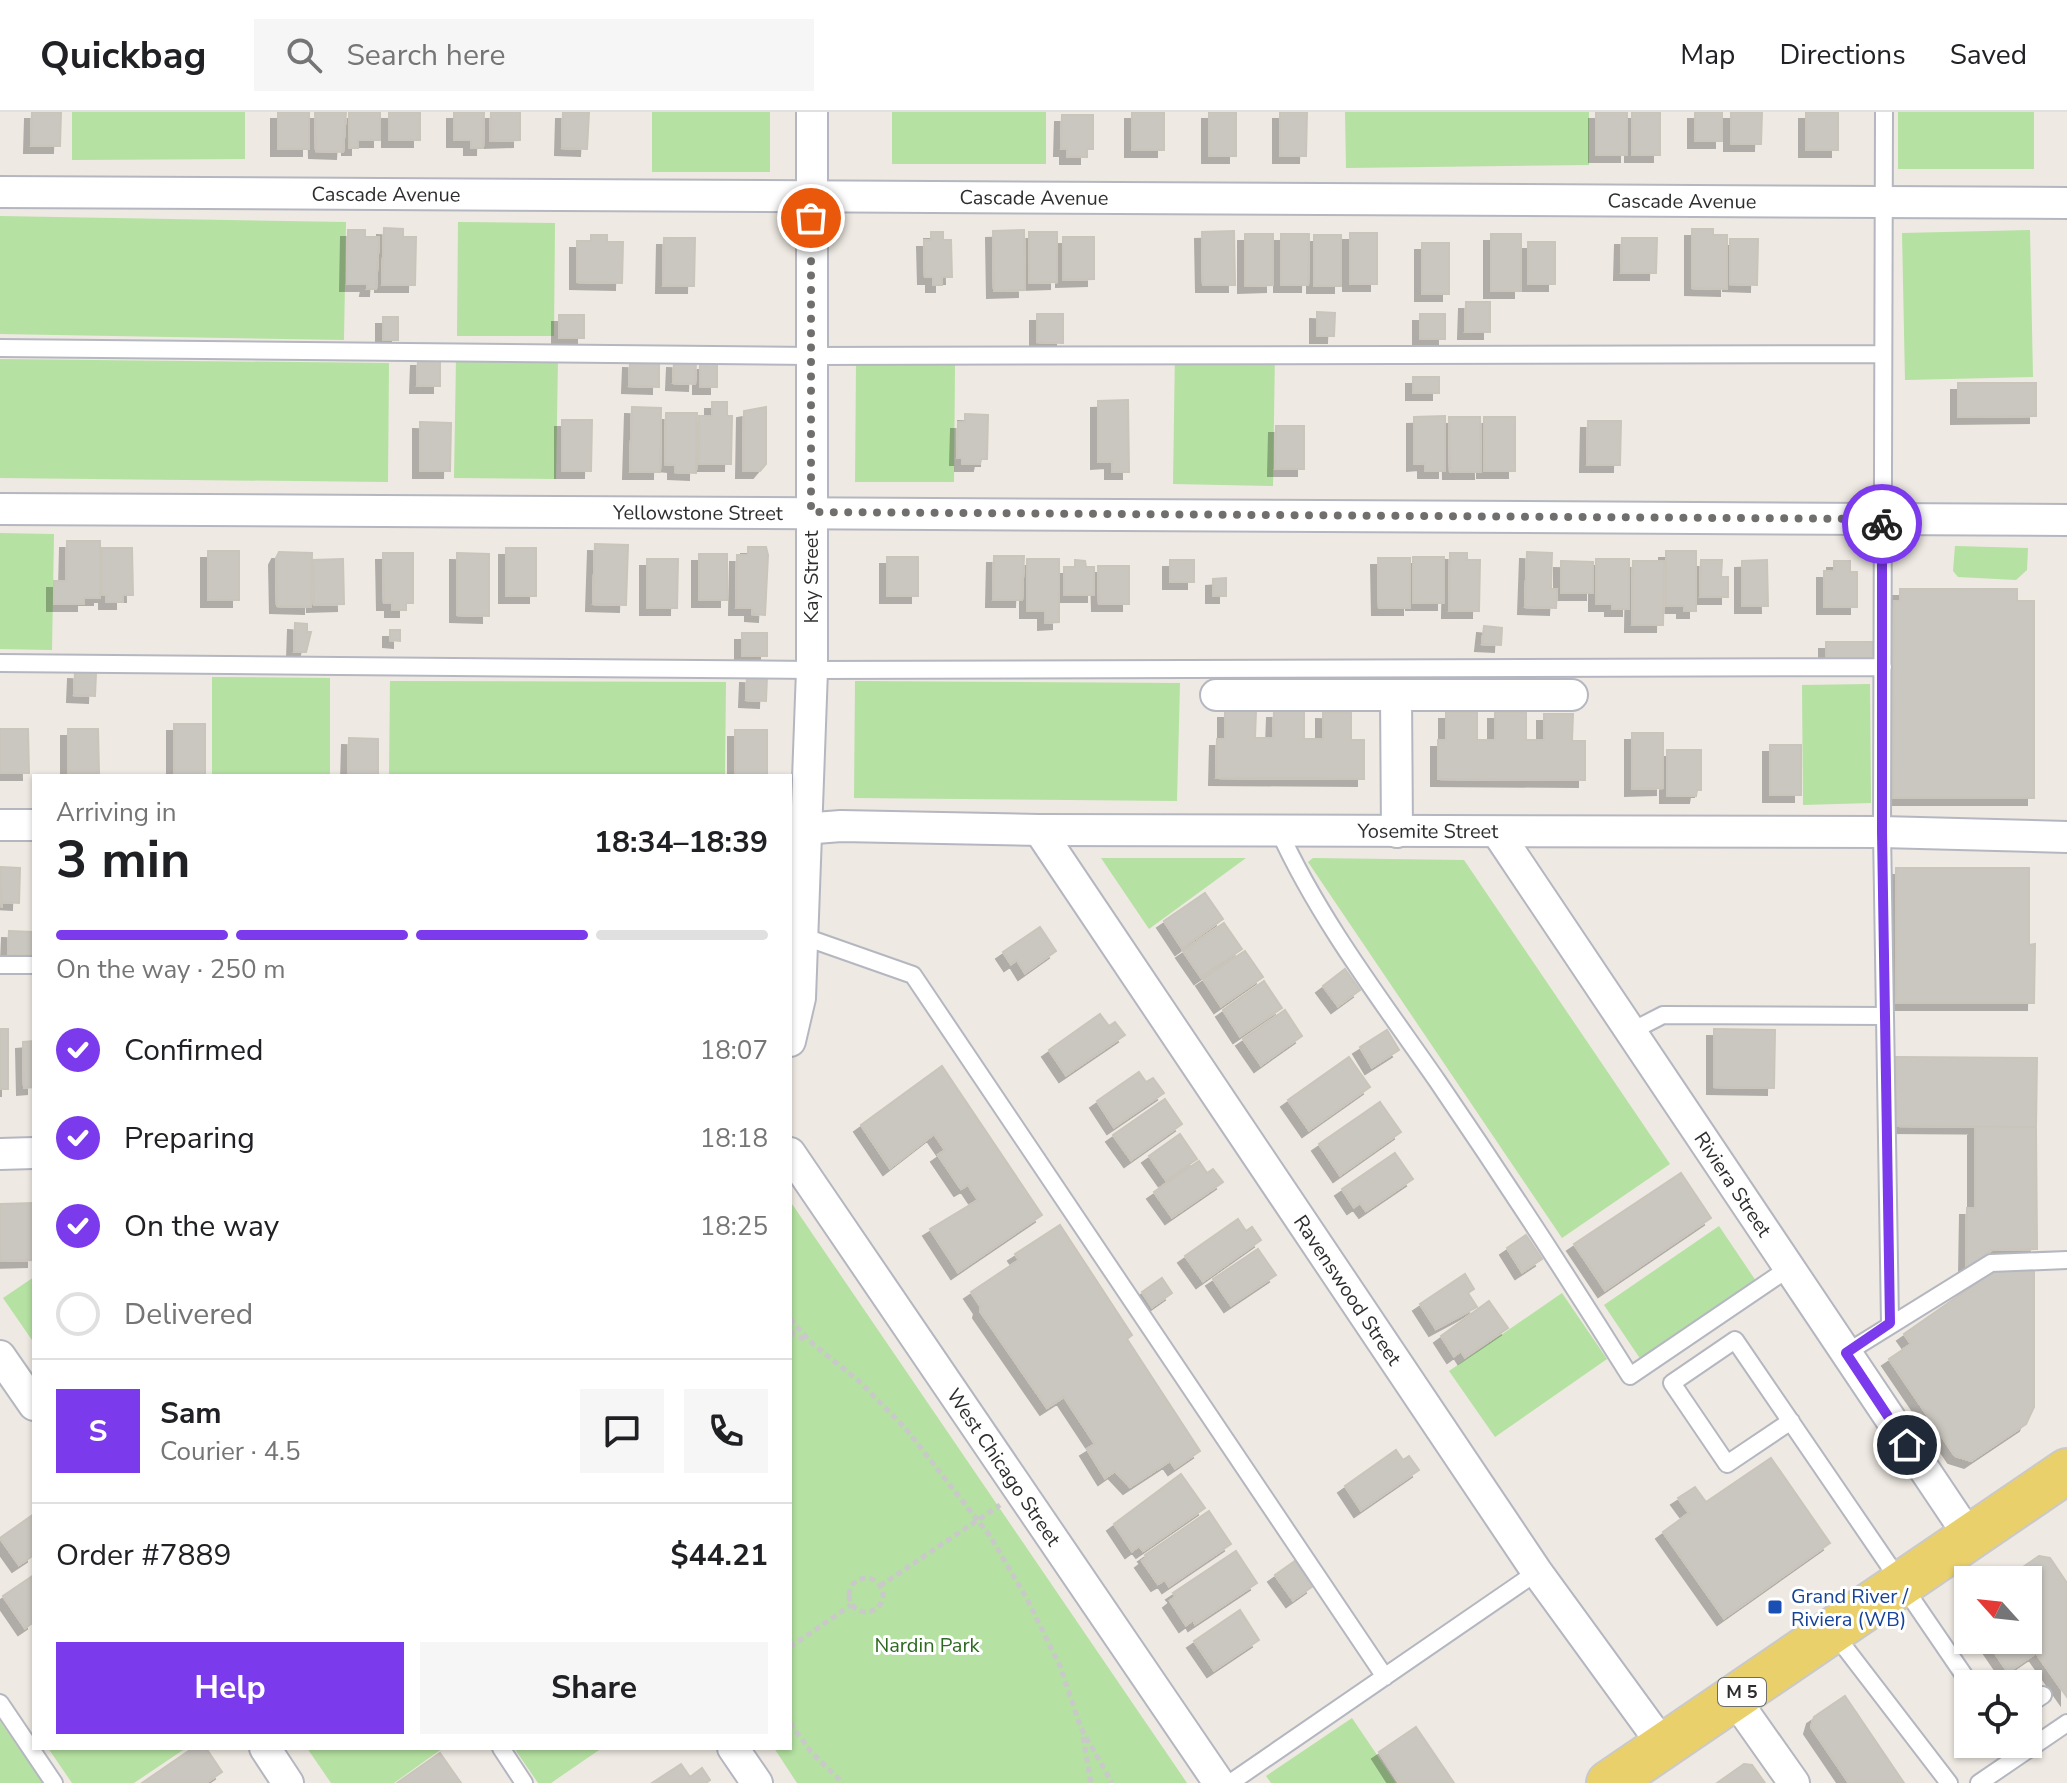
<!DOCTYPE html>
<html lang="en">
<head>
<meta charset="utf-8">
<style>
  body { margin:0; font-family:"Nunito Sans",sans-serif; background:#f6f6f6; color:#202124; height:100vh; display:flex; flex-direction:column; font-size:30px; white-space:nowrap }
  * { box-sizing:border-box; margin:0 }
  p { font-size:26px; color:#757577 }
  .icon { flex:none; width:44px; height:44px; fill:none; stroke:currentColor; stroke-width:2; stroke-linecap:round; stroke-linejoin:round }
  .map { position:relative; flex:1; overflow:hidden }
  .drawer { position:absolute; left:32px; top:662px; width:760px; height:976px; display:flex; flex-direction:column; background:#fff; border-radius:0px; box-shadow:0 2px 6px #0004 }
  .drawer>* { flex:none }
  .needle { width:52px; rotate:297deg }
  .controls { position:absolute; left:1954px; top:1454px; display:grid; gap:16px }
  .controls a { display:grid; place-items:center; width:88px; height:88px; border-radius:0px; background:#fff; box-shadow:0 2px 6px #0004; font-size:40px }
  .pin { position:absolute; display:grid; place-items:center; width:68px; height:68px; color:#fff; margin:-34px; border:4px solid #fff; border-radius:50%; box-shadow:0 2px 8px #0007 }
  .courier { position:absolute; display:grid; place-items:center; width:80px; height:80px; margin:-40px; border:6px solid #7c3aed; border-radius:50%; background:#fff; color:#222; box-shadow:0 2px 10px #0007 }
  .head em { font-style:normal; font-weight:700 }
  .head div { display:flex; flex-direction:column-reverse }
  .head { display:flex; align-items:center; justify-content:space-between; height:136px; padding:0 24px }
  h1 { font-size:52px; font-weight:700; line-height:60px }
  .bar { display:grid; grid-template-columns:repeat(4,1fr); gap:12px 8px; align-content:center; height:96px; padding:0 24px }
  .bar i { height:10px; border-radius:6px; background:#e0e0e0 }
  .bar .active { background:#7c3aed }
  .bar p { grid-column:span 4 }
  .line { display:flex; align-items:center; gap:20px; padding:0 24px; border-top:2px solid #e0e0e0 }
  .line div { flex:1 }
  .round { display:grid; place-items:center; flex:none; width:84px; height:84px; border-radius:0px; background:#f6f6f6 }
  ol { padding:0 24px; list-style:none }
  li { display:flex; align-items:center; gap:24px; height:88px }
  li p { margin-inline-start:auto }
  li .icon { padding:8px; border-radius:50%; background:#7c3aed; color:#fff; stroke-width:4 }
  li:last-child { color:#757577 }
  li i { width:44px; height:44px; border:4px solid #e0e0e0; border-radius:50% }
  .cta { display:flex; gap:16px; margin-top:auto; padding:16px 24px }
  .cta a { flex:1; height:92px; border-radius:0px; background:#7c3aed; color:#fff; font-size:32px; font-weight:700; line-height:92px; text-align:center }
  .cta a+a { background:#f6f6f6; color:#202124 }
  header { display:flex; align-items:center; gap:48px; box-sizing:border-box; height:112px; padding:0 40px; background:#fff; border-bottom:2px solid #e0e0e0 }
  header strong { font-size:38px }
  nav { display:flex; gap:44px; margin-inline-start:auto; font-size:28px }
  .search { width:560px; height:72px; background:#f6f6f6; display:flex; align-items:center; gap:20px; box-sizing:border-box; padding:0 28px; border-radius:0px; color:#757577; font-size:30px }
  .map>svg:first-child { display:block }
  .green { fill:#b5e1a2 }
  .building { fill:#cac7c0; stroke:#cac5bb; stroke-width:2; filter:url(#shadow) }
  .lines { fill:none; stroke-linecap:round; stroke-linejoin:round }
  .service-casing { stroke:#b5b7c0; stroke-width:20 }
  .minor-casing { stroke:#b5b7c0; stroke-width:34 }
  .primary-casing { stroke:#c9c9c9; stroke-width:48 }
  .path { stroke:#c9c9c9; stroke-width:5; stroke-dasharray:6 4; stroke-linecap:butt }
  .service { stroke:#fff; stroke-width:16 }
  .minor { stroke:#fff; stroke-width:30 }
  .primary { stroke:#ead06b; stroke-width:44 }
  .done { stroke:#716f6d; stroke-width:8; stroke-dasharray:0 14.4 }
  .route { stroke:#7c3aed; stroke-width:10 }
  .transit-dot { fill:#1a4fb4; stroke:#fff; stroke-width:3 }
  .labels { text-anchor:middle; stroke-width:6; stroke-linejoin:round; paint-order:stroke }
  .shield { fill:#fff; stroke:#6d6d6d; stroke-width:2 }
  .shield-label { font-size:18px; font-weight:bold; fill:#2e2e2e }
  .street-label { font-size:20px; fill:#2e2e2e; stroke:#fff }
  .transit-label { font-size:20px; fill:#164399; stroke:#fff; text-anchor:start }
  .park-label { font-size:20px; fill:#2d6920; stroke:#fff }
</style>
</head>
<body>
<header>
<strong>Quickbag</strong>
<div class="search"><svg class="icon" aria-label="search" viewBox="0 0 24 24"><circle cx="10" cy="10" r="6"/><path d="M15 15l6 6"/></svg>Search here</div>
<nav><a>Map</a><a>Directions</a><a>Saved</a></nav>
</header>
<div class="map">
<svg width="2067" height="1671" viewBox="0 0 2067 1671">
  <defs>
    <filter id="shadow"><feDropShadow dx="-7" dy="7" stdDeviation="0" flood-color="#0004"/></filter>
  </defs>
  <rect width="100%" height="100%" fill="#eee9e2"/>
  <path class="green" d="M72 0H245V47L72 48Z
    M652 0H770V60H652Z
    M892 0H1046V52H892Z
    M1345 0H1589V53L1346 56Z
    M1898 0H2034V57H1898Z
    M0 104 346 110 344 228 0 222Z
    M458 110 555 111 554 224H457Z
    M2030 118 2033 265 1905 268 1902 121Z
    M1175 237 1275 238 1273 374 1173 372Z
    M456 246 558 247 556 367 454 366Z
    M0 247 389 251 388 370 0 366Z
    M856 251 955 252 954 370H855Z
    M0 421 54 422 52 538 0 537Z
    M1955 434 2028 436 2027 458 2016 468 1958 465 1953 459Z
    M212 565 330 566V664H212Z
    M390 569 726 570 725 664H389Z
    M855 569 1180 571 1177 689 854 686Z
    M1870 572 1871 691 1803 693 1802 573Z
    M1101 746H1246L1149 817Z
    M1313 746 1464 748 1670 1052 1562 1126 1308 750Z
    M790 1089 1187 1671H797L774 1636H790Z
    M1719 1114 1756 1169 1641 1248 1604 1193Z
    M34 1165V1231L3 1186Z
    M1562 1181 1607 1247 1495 1325 1449 1259Z
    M1352 1606 1396 1671H1271L1266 1664Z
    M0 1609 43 1671H0Z
    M48 1636H186L134 1671H72Z
    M307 1636H443L394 1671H331Z
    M514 1636H602L551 1671H538Z"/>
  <path class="building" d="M32 0H61L60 34H31Z
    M278 0H309V37H278Z
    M315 0H346L343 40 316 39Z
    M349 0H380V28H358V36H349Z
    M389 0H420V28H389Z
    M454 0H484L483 36H471V28H454Z
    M491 0H520V28L490 29Z
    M563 0H589L587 37 562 36Z
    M1132 0H1164V38H1132Z
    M1209 0H1236V44H1209Z
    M1280 0H1307L1306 44H1280Z
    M1596 0H1627V43H1596Z
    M1632 0H1660V43H1632Z
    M1695 0H1722V29H1695Z
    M1731 0H1762L1761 32H1731Z
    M1806 0H1838V38H1806Z
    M1062 3H1093V37H1087V45H1067V37H1061Z
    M384 116 403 117V125H416L415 173H382Z
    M1692 117H1713V123H1727V177L1692 176Z
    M348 118H365V125H379L376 177H367L368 172H347Z
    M1024 118 1025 178 994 179 993 119Z
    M1234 119 1235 173H1203L1202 120Z
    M931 120H943V128H951L952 165H942V173H933V165H925L924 128H931Z
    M1029 120H1057V170L1029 171Z
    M1350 121H1377V172H1350Z
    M1245 122H1273V173L1245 174Z
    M1281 122H1309L1308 173H1281Z
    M1491 122H1521V179H1491Z
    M591 123H607V130H623L622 171 577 170V129H591Z
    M1314 123H1341V174H1314Z
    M1063 125H1094V167L1063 168Z
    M664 126H695L694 174H663Z
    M1622 126H1657L1656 161H1621Z
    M1730 127H1758L1757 173 1730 172Z
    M1528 130H1555V172H1528Z
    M1422 131H1449V182H1422Z
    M1466 190H1490V220H1465Z
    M1317 200 1335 201 1334 224H1317Z
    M1037 202H1063V231L1037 230Z
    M1420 202H1445V227H1420Z
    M559 203H584V226H559Z
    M383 205H398V228H383Z
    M418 247H440V274H417Z
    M630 249 659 250V275L629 274Z
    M674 249 696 250 695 272 673 271Z
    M700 251H717V275H700Z
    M1413 265H1439V281H1413Z
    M1958 271H2036V304L1958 305Z
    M1128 288 1129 360H1112V349L1098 350V289Z
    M712 290H727V304H732L731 352H699V304H712Z
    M632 295 661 296 660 360H630Z
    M766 295V352L760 359H743L744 299Z
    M666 301H697L696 361 675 360V353L665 352Z
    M965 302 988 303 987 347H981L980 352H962V346H957L958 310H965Z
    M1445 304V359H1425V351L1414 352V305Z
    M1449 305H1480L1481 360H1450Z
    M1484 305H1515V359H1484Z
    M562 308H592L591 359H562Z
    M1588 309H1621L1620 353H1587Z
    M420 310 451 311 450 359H420Z
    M1276 314H1304V357H1275Z
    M67 429H100V486H84V492H54V469H66Z
    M595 432 628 433 626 493 593 492Z
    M748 435H766L768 443 765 503 752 502V496H736L737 443H748Z
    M102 436H132L133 483H123V490H106V483H102Z
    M506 436H536V484H506Z
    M208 439H239V488H208Z
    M1666 439H1696V499H1684V494H1666Z
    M279 440 312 441 311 495 277 494 276 446Z
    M1527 440 1552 441 1551 477H1557L1556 496 1525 495Z
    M383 441H413V491H406V498H392V491H384Z
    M457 441 489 442V504L457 503Z
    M1450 441H1467V448H1480L1479 499H1449Z
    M699 442H727V488H699Z
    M994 444H1024L1022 488H993Z
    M887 445H918V484H887Z
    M1413 445H1444V491H1413Z
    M1378 446H1410V496H1379Z
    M343 447 344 492 314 493 313 448Z
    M647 447H678L677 496H647Z
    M1027 447H1059V510L1045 511V499H1027Z
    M1596 447H1629V497H1612V492H1596Z
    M1075 448 1085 449 1086 455H1094V483H1064V455H1075Z
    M1170 448H1194V470H1170Z
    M1701 448H1722L1721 465H1728V485H1700Z
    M1767 448 1768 494H1742V449Z
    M1561 449 1593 450V481H1561Z
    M1633 449H1664L1663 513H1632Z
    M1834 449H1850V460H1857V495H1824V459H1834Z
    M1098 454H1129V492H1099Z
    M1226 466V484H1213V467Z
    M1900 477H2017V489H2034V686H1893L1894 489H1900Z
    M295 511 307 512V520H311L306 540H294Z
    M1484 514 1502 516 1501 533 1482 532Z
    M390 518H400V529L390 528Z
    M742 521H767V544H742Z
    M1826 530H1873L1872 552H1826Z
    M75 560 96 561 95 584 74 583Z
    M747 564 767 565 766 589 746 588Z
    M1225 599H1256L1255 626H1273L1274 599H1304V627H1323V600L1351 601V628H1364V667L1216 666 1217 627H1225Z
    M1446 600H1477V628H1495V600H1526V628H1544V602H1573L1572 629H1585V668L1438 667V628H1446Z
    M174 612H205V664H174Z
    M0 617H28L29 661H0Z
    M68 617H98L99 661H68Z
    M735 618H767V664H735Z
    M1632 621H1663V676L1632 677Z
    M349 626 378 627V663L348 662Z
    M1770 633H1801V683H1770Z
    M1667 638H1701V678H1697L1696 684H1667Z
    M0 755 20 756 19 791 2 790V796Z
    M1896 756H2029V833L2035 832 2034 891H1896Z
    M1205 781 1223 807 1182 836 1164 809Z
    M1224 811 1242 837 1201 865 1183 839Z
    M1040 815 1056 839 1025 861 1017 848 1011 852 1003 840Z
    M9 819 34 820V844L8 843Z
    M1245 839 1263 865 1221 894 1203 867Z
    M1345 857 1360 878 1338 894 1323 874Z
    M1264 869 1282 896 1240 924 1223 898Z
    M1285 898 1302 924 1261 953 1243 927Z
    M1100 902 1109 914 1115 910 1125 923 1066 963 1049 938Z
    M0 917H8V977H0Z
    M1714 917 1775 918 1774 976 1714 975Z
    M1387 918 1399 938 1372 955 1360 935Z
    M34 929V975L24 976 23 930Z
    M1349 945 1370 975 1309 1018 1288 988Z
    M1896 945 2037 946 2036 1015 1896 1014Z
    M942 954 1042 1103 958 1160 930 1117 978 1088 968 1073 961 1077 938 1043 945 1038 934 1022 890 1056 861 1013Z
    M1139 960 1146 970 1153 966 1164 981 1114 1015 1097 989Z
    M1165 987 1182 1012 1131 1048 1113 1023Z
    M1380 990 1401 1020 1340 1063 1319 1032Z
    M1975 1015H2036L2037 1137 1992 1138 1966 1157 1967 1096H1975Z
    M1180 1022 1197 1047 1166 1068 1149 1044Z
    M1395 1041 1413 1067 1366 1099 1360 1091 1354 1095 1342 1077Z
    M1199 1049 1207 1061 1213 1057 1223 1070 1172 1105 1154 1080Z
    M1681 1061 1711 1106 1605 1178 1574 1132Z
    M34 1091V1148L0 1149V1092Z
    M1238 1107 1246 1119 1252 1115 1261 1128 1203 1169 1185 1144Z
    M1060 1113 1132 1223 1127 1227 1200 1339 1175 1356 1170 1349 1130 1375 1115 1359 1105 1366 1087 1337 1095 1332 1064 1285 1047 1296 980 1199 981 1195 971 1180 1019 1148 1015 1142Z
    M1526 1123 1542 1147 1522 1160 1507 1136Z
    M1258 1137 1276 1163 1231 1193 1213 1167Z
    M1994 1159H2034V1295L2026 1312 1971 1349 1955 1344 1889 1247 1911 1232 1904 1222Z
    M1465 1162 1474 1177 1468 1181 1477 1195 1436 1217 1420 1192Z
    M1162 1166 1172 1181 1152 1195 1142 1180Z
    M1489 1189 1508 1216 1465 1245 1461 1239 1454 1244 1441 1224Z
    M1396 1338 1403 1348 1409 1344 1419 1358 1361 1398 1345 1374Z
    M1771 1346 1830 1431 1724 1506 1663 1420 1689 1401 1678 1386 1695 1375 1706 1390Z
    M1181 1362 1205 1396 1143 1439 1139 1434 1132 1439 1114 1412Z
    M1209 1399 1231 1432 1169 1474 1165 1468 1158 1472 1142 1449 1147 1445 1145 1443Z
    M34 1402V1443L19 1453 0 1426Z
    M1236 1439 1257 1471 1195 1512 1193 1508 1186 1513 1170 1489 1176 1484 1173 1481Z
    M2039 1444 2050 1446 2067 1471V1585L2036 1541 2008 1560 1986 1528H2028V1468H2004Z
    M1295 1449 1313 1474 1293 1488 1275 1463Z
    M34 1463V1510L25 1516 3 1484Z
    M1240 1498 1259 1528 1214 1558 1194 1529Z
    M1845 1584 1904 1671H1849L1811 1615 1814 1605Z
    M1416 1615 1454 1671H1399L1379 1640Z
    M193 1636H206L222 1660 206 1671H142Z
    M440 1641 461 1671H397Z
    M681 1652 690 1665 702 1656 710 1668 706 1671H652Z
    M1744 1652 1752 1653 1765 1671H1717Z"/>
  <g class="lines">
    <g class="service-casing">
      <path id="service" d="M1884 0 1882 720 1890 1211
        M0 236 811 244 1883 242
        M0 551 812 558 1883 555
        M1279 719C1320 809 1382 889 1438 970 1504 1067 1568 1165 1630 1264L1789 1156
        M802 824 913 863 1385 1565
        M0 853H34
        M1630 920 1663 903 1885 904
        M1846 1241 1991 1151 2067 1148
        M1791 1309 1727 1352 1672 1271 1735 1228 1970 1572
        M1833 1520 1949 1671
        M0 1591 54 1671
        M2028 1593 2043 1583
        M501 1636 524 1671
        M1230 1671 1537 1460
        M1979 1671 2067 1611"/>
    </g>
    <g class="minor-casing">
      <g id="minor">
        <path id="s1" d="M0 80 2067 91"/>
        <path id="s2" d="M0 397 2067 408"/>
        <path d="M1216 583H1572"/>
        <path d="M1396 583 1397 720"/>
        <path d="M0 713H34"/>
        <path id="s3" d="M790 718 841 714 1039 718 1882 720 2067 725"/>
        <path id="s4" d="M1039 718 1537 1460 1663 1633"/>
        <path id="s5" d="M1497 720 1969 1424"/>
        <path d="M790 929 800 886 812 558V0"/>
        <path id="s6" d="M790 1041 1219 1671"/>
        <path d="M0 1042 34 1041"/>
        <path d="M0 1244 34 1293"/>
        <path d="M1734 1586 1794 1671"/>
        <path d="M265 1636 288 1671"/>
        <path d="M733 1636 757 1671"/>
      </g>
    </g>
    <g class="primary-casing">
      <path id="primary" d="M1609 1671 2067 1359"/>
    </g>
    <path class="path" d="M790 1207 813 1232 860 1270 906 1317 990 1424 1027 1487 1060 1554 1081 1616 1112 1671
      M790 1220 807 1229
      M849 1483a17 17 0 1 1 34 0a17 17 0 1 1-34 0Z
      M880 1474 1000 1393
      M790 1535 851 1493
      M790 1611 811 1640 843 1671
      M1083 1625 1091 1671"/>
    <use href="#service" class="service"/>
    <use href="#minor" class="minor"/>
    <use href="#primary" class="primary"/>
  </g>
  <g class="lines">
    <path class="done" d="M811 106V400L1882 407V412"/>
    <path class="route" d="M1882 412V720L1890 1211 1846 1241 1907 1333"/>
  </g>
  <rect class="transit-dot" x="1767" y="1487" width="16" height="16" rx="4"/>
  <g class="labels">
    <rect class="shield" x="1718" y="1566" width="48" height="28" rx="6"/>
    <g class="shield-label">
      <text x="1742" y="1586">M 5</text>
    </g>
    <g class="street-label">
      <text dy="7" stroke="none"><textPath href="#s1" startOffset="386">Cascade Avenue</textPath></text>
      <text dy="7" stroke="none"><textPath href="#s1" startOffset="1034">Cascade Avenue</textPath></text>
      <text dy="7" stroke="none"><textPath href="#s1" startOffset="1682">Cascade Avenue</textPath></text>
      <text dy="7" stroke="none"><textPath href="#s2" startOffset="698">Yellowstone Street</textPath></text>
      <text transform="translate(811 465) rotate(-90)" y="7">Kay Street</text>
      <text dy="7" stroke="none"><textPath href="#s3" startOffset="638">Yosemite Street</textPath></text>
      <text dy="7" stroke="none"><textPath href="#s5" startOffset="424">Riviera Street</textPath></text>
      <text dy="7" stroke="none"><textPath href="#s4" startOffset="554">Ravenswood Street</textPath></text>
      <text dy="7" stroke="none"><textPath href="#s6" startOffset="380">West Chicago Street</textPath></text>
    </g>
    <g class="transit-label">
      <text x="1791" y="1491">Grand River /<tspan x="1791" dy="23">Riviera (WB)</tspan></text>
    </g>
    <g class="park-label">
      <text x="927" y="1540">Nardin Park</text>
    </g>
  </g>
</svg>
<div class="controls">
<a><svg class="needle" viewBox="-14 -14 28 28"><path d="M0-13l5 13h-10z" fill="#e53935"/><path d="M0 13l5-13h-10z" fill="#757577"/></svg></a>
<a><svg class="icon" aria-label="locate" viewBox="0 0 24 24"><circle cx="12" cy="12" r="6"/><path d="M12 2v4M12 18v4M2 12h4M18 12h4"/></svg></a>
</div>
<div class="pin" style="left:811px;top:106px;background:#ea580c"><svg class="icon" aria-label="bag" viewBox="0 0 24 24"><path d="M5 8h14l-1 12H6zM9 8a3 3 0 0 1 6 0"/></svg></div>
<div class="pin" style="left:1907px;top:1333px;background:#1f2937"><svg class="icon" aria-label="home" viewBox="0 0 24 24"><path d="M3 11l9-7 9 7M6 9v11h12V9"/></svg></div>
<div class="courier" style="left:1882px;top:412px"><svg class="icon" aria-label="bike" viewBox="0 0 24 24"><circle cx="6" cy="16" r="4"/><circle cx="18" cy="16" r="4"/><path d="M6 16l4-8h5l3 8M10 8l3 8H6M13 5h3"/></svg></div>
<section class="drawer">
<div class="head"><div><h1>3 min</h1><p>Arriving in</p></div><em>18:34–18:39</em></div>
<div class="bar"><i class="active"></i><i class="active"></i><i class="active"></i><i></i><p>On the way · 250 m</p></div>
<ol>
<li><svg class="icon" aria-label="check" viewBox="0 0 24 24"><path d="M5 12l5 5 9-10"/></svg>Confirmed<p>18:07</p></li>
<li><svg class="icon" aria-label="check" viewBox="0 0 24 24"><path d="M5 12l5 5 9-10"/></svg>Preparing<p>18:18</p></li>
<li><svg class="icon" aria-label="check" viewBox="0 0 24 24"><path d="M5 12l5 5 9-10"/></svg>On the way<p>18:25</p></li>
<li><i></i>Delivered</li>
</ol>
<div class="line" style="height:144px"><b class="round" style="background:#7c3aed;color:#fff">S</b><div><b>Sam</b><p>Courier · 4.5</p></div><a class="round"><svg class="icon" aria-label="chat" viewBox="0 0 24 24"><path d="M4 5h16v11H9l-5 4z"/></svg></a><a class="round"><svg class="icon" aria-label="phone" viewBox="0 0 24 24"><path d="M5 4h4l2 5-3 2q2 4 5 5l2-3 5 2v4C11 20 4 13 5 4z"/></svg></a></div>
<div class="line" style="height:104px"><div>Order #7889</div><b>$44.21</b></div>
<div class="cta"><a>Help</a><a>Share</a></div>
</section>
</div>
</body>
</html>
